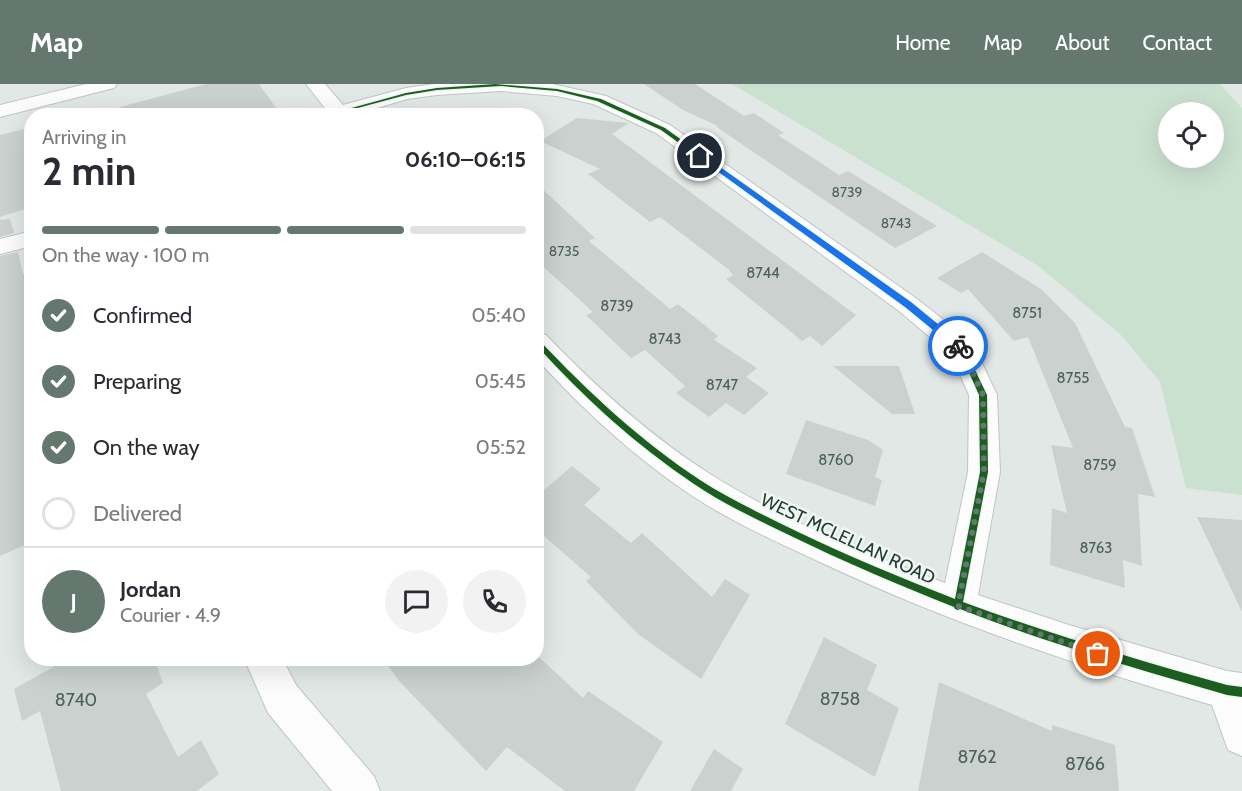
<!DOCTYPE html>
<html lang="en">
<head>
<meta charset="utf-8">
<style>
  body { margin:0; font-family:Cabin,sans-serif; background:#f2f2f3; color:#2b2b33; height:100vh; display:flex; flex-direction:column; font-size:22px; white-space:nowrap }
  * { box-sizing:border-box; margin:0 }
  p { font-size:20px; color:#7c7c81 }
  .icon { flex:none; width:33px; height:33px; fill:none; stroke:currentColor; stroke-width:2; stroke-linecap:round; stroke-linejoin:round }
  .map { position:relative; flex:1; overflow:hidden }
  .sheet { position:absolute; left:24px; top:24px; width:520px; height:558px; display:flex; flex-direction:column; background:#fff; border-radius:24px; box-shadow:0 6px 24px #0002 }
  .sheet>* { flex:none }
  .buttons { position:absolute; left:1158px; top:18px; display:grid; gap:12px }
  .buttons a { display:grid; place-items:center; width:66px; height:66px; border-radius:50%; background:#fff; box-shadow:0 6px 24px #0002; font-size:30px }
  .pin { position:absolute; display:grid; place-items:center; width:51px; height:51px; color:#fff; margin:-26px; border:3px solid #fff; border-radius:50%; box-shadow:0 2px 6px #0007 }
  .courier { position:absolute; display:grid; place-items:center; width:60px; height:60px; margin:-30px; border:4px solid #1a73e8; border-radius:50%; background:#fff; color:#222; box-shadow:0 2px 8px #0007 }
  .overview em { font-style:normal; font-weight:700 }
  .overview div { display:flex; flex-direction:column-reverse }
  .overview { display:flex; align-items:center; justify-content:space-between; height:102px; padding:0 18px }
  h1 { font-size:39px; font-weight:700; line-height:45px }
  .bar { display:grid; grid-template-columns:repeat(4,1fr); gap:9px 6px; align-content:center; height:72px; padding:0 18px }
  .bar i { height:8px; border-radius:4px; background:#e1e1e2 }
  .bar .selected { background:#647870 }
  .bar p { grid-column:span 4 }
  .line { display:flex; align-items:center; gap:15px; padding:0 18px; border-top:2px solid #e1e1e2 }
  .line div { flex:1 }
  .round { display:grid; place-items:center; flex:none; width:63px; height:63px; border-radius:32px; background:#f2f2f3 }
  ol { padding:0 18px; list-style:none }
  li { display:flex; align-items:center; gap:18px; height:66px }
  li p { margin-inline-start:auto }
  li .icon { padding:6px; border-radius:50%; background:#647870; color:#fff; stroke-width:4 }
  li:last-child { color:#7c7c81 }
  li i { width:33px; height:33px; border:3px solid #e1e1e2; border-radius:50% }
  header { display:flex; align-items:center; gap:36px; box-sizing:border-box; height:84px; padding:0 30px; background:#647870; color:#fff }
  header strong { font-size:28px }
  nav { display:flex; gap:33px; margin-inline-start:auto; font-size:21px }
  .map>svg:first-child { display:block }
  .green { fill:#cbe1d0; fill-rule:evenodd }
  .building { fill:#cbd1ce }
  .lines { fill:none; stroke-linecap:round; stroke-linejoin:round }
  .minor-casing { stroke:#bfc5c2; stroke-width:2 }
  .minor { fill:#fbfcfb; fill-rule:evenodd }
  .cycleway-casing { stroke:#f0f7f3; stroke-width:3 }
  .cycleway { fill:#1b5e20; fill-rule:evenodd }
  .route { fill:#1a73e8 }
  .done { stroke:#647870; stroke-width:6; stroke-dasharray:0 10.8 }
  .labels { text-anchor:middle; stroke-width:5; stroke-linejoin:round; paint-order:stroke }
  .far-number-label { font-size:14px; fill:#4c6159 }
  .number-label { font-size:15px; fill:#4c6159 }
  .street-label { font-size:18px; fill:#203b31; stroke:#f0f7f3 }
  .near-number-label { font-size:18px; fill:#4c6159 }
</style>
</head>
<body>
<header>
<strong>Map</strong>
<nav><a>Home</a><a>Map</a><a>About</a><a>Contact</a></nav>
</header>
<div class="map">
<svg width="1242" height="707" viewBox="0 0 1242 707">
  <rect width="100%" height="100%" fill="#e2e8e5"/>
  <path class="green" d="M732 0H1220L1242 24V411L1186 404 1160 298 1121 251 1037 181ZM1168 28H1214V74H1168Z"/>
  <path class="building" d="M206 0H259L282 32H121L120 23Z
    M644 0H695L744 32 754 29 784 49 778 51 839 91 848 87 937 142 895 164 715 42 720 43 683 26Z
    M577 34 629 39 612 50 856 231 822 262 810 252 802 257 726 195 733 191 728 185 660 133 650 138 588 90 600 85 540 57Z
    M32 43V123L0 133V51Z
    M537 100 595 154 589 157 670 225 678 220 718 252 714 256 757 284 746 293 769 309 744 331 726 319 709 333 676 309 685 302 645 266 631 274 586 231 593 228 537 177Z
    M10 135 14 149 0 153V136Z
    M18 168 23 190 32 187V458L0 472V172Z
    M982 168 1041 205 1075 239 1125 343 1132 344 1155 413 1138 410 1142 482 1123 476 1125 504 1050 481 1052 424 1067 429 1051 361 1073 364 1028 253 1014 257 968 205 961 209 937 194Z
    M833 282H899L915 330H892Z
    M806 336 868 356 883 366 875 393 882 396 875 422 786 390Z
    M572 382 601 405 584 421 631 459 642 449 712 513 725 495 750 511 701 595 638 550 586 497 591 493 537 446V412Z
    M1197 433 1242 436V528Z
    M824 553 877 581 867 606 899 624 875 693 785 640Z
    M69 574H154L163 599 146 610 178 673 201 656 219 690 197 707H61L40 627 22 637 14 605Z
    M382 574H540L583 614 588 607 663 658 634 707H565L507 663 486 687 400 598Z
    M939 598 1052 647V641L1115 661 1119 707H918Z
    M714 665 743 685 731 707H690Z"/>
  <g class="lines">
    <g class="minor-casing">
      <path id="minor" d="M86 0H117L114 4 0 33V21Z
        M306 0H325L343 21 406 4 434 0H552L606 12 670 41 917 215 972 258 997 311 1000 388 978 511 1069 541 1227 587 1242 589V672L1228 666 1212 621C1078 582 948 538 822 479 775 457 727 436 685 407 634 372 588 330 546 285L537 275V248L546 251C596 303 649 351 710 390 779 434 868 470 945 499L968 388 969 311 951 271 899 227 656 49 593 20 557 12 501 7 437 11 407 15 351 32H331Z
        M32 147V162L0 170V155Z
        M244 574H282L296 601 374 692 380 707H332L268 629Z"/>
    </g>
    <use href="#minor" class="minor"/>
    <g class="cycleway-casing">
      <path id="cycleway" d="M495 0 557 5 601 15 665 44 910 219 964 263 987 311 988 388 963 518C1050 550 1138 576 1227 601L1242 603V613L1227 611C1137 585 1047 559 960 525L958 526 955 525 954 523C899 501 844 478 791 452 758 436 725 421 694 400 636 361 584 314 537 262V256H539C588 308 641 357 700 396 731 416 764 431 796 447 848 472 901 494 955 515L980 388 979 311 959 266 906 223 661 46 597 17 557 7 501 2 437 6 406 11 339 29 337 28 406 9 437 4Z"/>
    </g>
    <use href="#cycleway" class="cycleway"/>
  </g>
  <path class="route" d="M698 71H703L911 218 961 259V264H955L905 223 698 73Z"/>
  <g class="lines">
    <path class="done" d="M958 262 962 265 983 311 984 388 958 522 1098 570"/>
  </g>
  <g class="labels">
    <g class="far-number-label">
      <text x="847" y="113">8739</text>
      <text x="896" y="144">8743</text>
      <text x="564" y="172">8735</text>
    </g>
    <g class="number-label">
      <text x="763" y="194">8744</text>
      <text x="617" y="227">8739</text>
      <text x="1027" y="234">8751</text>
      <text x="665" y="260">8743</text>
      <text x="1073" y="299">8755</text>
      <text x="722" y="306">8747</text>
      <text x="836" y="381">8760</text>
      <text x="1100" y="386">8759</text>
      <text x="1096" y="469">8763</text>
    </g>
    <g class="street-label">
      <text transform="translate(848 455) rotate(25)" y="6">WEST MCLELLAN ROAD</text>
    </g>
    <g class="near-number-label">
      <text x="840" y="621">8758</text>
      <text x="76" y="622">8740</text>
      <text x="977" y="679">8762</text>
      <text x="1085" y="686">8766</text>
    </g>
  </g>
</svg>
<div class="buttons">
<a><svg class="icon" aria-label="locate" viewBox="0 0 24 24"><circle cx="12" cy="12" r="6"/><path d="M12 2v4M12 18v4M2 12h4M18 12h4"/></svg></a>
</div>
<div class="pin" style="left:1098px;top:570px;background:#ea580c"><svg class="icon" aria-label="bag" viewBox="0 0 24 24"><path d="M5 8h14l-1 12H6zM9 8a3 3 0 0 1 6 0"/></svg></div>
<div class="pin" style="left:700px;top:72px;background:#1f2937"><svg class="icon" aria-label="home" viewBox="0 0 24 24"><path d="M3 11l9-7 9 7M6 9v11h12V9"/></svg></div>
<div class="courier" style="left:958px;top:262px"><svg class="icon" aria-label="bike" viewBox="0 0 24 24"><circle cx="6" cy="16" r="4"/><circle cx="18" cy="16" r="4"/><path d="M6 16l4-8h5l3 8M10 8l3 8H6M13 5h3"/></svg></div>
<section class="sheet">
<div class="overview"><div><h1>2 min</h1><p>Arriving in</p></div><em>06:10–06:15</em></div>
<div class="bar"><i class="selected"></i><i class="selected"></i><i class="selected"></i><i></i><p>On the way · 100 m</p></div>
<ol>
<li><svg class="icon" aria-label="check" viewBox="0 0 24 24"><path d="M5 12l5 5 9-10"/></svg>Confirmed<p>05:40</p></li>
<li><svg class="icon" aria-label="check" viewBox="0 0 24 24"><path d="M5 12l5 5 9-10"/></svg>Preparing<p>05:45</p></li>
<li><svg class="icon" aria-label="check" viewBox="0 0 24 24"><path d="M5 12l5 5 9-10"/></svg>On the way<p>05:52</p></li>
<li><i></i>Delivered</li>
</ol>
<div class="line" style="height:108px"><b class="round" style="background:#647870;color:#fff">J</b><div><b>Jordan</b><p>Courier · 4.9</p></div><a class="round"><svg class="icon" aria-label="chat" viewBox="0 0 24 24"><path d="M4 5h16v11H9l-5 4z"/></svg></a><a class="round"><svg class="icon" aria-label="phone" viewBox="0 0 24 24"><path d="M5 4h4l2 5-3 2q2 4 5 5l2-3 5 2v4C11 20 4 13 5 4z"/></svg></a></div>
</section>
</div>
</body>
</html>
